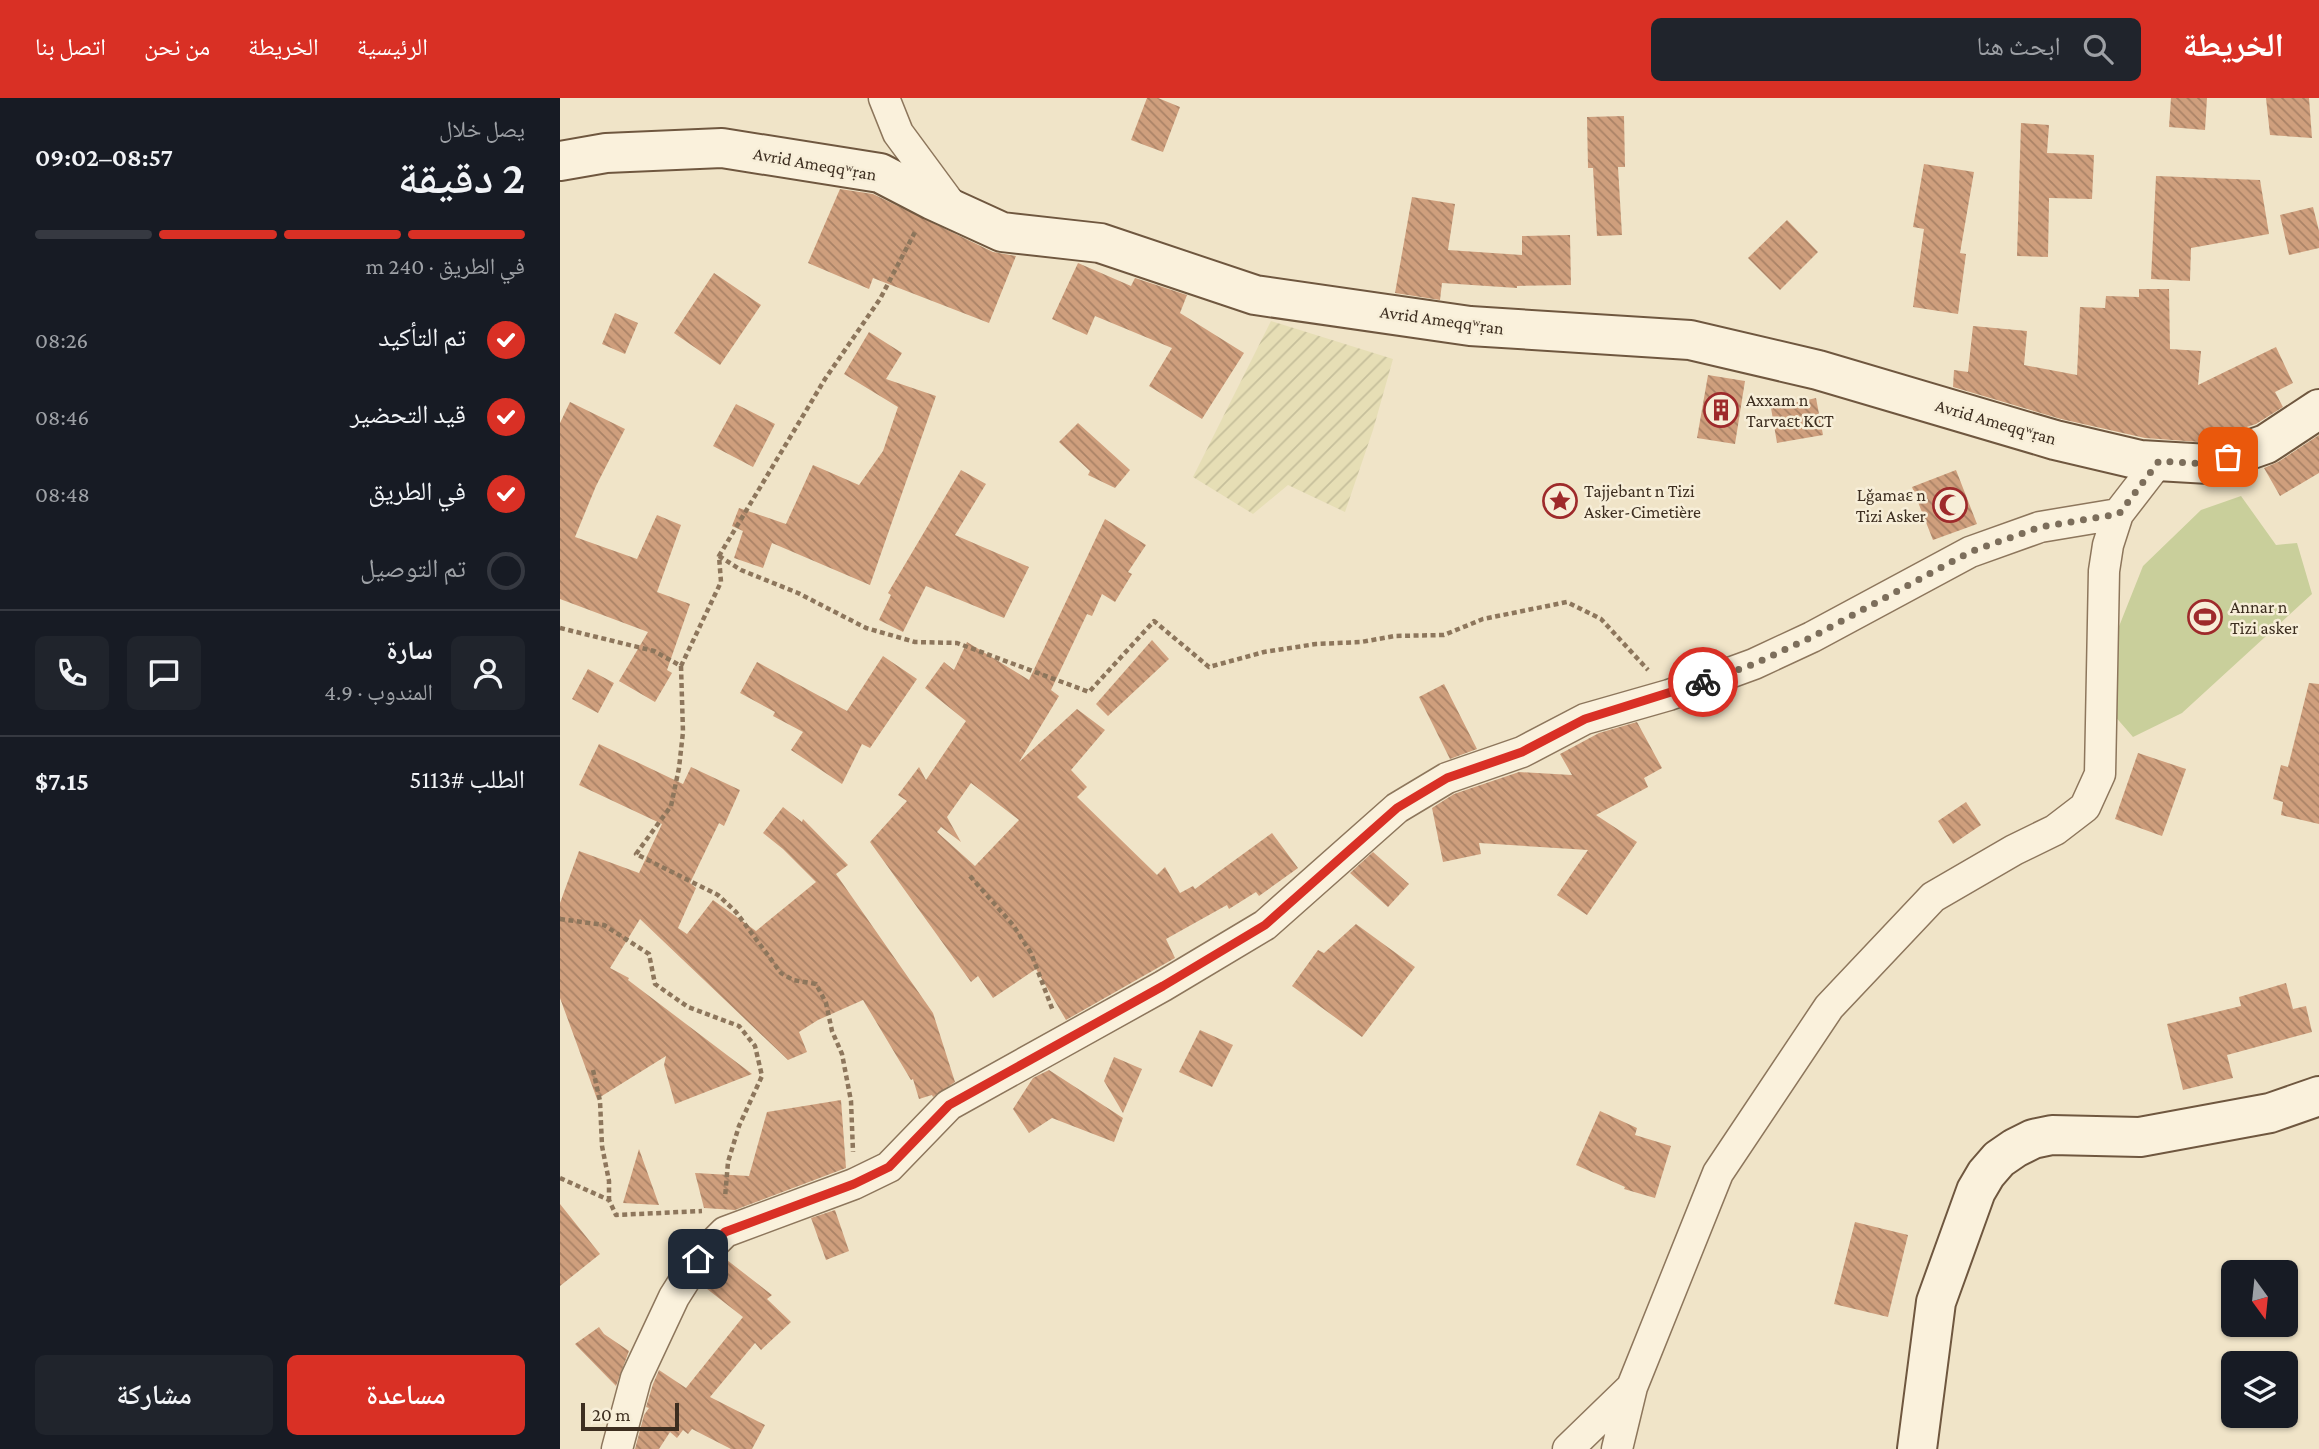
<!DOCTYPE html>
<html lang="ar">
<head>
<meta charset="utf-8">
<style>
  body { margin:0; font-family:"Crimson Pro","Noto Naskh Arabic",serif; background:#20242c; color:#f1f3f6; direction:rtl; height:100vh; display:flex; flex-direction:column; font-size:26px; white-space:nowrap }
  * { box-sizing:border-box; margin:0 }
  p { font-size:23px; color:#9ea1a6 }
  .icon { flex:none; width:38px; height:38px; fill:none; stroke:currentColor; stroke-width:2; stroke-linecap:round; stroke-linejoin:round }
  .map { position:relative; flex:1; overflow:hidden; direction:ltr }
  .details { display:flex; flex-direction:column; background:#171b24; width:560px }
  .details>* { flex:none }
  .needle { width:46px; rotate:165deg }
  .tools { position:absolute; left:1661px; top:1162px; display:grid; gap:14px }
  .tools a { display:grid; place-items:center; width:77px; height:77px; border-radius:10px; background:#171b24; box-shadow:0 2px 5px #0004; font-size:35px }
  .scale { position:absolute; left:21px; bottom:18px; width:98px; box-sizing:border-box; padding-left:7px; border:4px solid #3d2e20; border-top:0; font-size:19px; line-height:24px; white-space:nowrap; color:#3d2e20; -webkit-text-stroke:5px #f7eed8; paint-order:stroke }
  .pin { position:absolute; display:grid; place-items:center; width:60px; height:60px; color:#fff; margin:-30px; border-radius:14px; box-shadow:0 4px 10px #0006 }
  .courier { position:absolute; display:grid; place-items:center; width:70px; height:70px; margin:-35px; border:5px solid #d93025; border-radius:50%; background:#fff; color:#222; box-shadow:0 2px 9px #0007 }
  .summary em { font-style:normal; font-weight:600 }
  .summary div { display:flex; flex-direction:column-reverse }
  .summary { display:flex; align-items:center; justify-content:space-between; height:119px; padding:0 35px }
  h1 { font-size:46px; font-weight:600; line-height:52px }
  .bar { display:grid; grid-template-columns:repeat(4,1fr); gap:10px 7px; align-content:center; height:84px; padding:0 35px }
  .bar i { height:9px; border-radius:5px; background:#363941 }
  .bar .active { background:#d93025 }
  .bar p { grid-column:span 4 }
  .line { display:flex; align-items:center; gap:18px; padding:0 35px; border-top:2px solid #363941 }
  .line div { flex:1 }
  .round { display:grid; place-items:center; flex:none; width:74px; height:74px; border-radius:10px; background:#20242c }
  ol { padding:0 35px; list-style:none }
  li { display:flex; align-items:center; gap:21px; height:77px }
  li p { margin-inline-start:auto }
  li .icon { padding:7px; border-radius:50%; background:#d93025; color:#fff; stroke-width:4 }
  li:last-child { color:#9ea1a6 }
  li i { width:38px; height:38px; border:4px solid #363941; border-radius:50% }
  .primary-button { display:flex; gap:14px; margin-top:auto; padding:14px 35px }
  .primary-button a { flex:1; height:80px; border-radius:10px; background:#d93025; color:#fff; font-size:28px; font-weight:600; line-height:80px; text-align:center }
  .primary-button a+a { background:#20242c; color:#f1f3f6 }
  header { display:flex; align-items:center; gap:42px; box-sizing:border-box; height:98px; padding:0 35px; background:#d93025; color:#fff }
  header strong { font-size:33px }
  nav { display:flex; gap:38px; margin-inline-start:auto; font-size:24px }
  .search { width:490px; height:63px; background:#20242c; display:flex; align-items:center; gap:18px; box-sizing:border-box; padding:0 24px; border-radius:10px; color:#9ea1a6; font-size:26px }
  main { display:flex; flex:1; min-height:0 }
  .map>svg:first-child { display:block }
  .farmland { fill:url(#farmland-furrows) }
  .green { fill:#c9cf9b }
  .building { fill:url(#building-back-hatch); fill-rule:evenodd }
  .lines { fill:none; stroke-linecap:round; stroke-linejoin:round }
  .street-casing { stroke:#8d765c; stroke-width:33 }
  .secondary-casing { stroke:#6f573f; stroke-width:42 }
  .path { stroke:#8d765c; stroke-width:4.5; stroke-dasharray:5 3.5; stroke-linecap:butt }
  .street { stroke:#faf1dc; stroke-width:30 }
  .secondary { stroke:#faf1dc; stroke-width:38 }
  .done { stroke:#7c6e5b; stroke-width:7; stroke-dasharray:0 12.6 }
  .route { stroke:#d93025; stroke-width:9 }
  .labels { text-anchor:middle; stroke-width:5; stroke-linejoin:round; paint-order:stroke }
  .street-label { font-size:18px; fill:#3d2e20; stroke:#f7eed8 }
  .poi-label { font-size:18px; fill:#3d2e20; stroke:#f7eed8; text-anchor:start }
</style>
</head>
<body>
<header>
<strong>الخريطة</strong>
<div class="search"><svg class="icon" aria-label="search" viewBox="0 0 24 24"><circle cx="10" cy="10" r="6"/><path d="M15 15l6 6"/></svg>ابحث هنا</div>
<nav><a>الرئيسية</a><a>الخريطة</a><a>من نحن</a><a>اتصل بنا</a></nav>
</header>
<main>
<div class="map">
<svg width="1759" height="1351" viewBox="0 0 1759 1351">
  <defs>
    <pattern id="farmland-furrows" width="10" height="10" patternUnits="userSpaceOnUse" patternTransform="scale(1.75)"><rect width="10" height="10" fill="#e6deb5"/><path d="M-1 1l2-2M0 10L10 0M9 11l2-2" fill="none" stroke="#c6bf9b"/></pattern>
    <pattern id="building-back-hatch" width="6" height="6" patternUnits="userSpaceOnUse" patternTransform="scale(1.75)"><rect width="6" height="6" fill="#cf9f7d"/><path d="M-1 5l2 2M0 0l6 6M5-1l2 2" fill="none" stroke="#a98266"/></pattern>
  </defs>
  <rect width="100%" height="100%" fill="#f0e4c8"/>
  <path class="farmland" d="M711 223 833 261 813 332 785 414 728 387 693 416 633 379Z"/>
  <path class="green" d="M1681 398 1716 447 1737 445 1752 496 1622 615 1573 639 1547 609 1554 541 1583 468 1641 412Z"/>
  <path class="building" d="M587 0H598L620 9 603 54 571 42Z
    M1611 0H1647L1645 32 1609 29Z
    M1706 0H1749L1752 40 1710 37Z
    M1064 18 1065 69H1058L1062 137 1037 138 1033 70H1028L1027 19Z
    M1461 25 1489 27 1487 55 1534 57 1532 101 1489 100 1488 159 1457 158Z
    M1364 66 1414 74 1400 155 1406 156 1398 216 1353 209 1364 131 1353 129Z
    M1596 78 1700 82 1709 136 1631 150 1630 183 1591 181Z
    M280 91 313 96 433 154 456 158 429 225 313 180 309 191 248 165Z
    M852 99 895 106 888 152 962 157V138L1010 137 1011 187 957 188V190L882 185 880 202 835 195Z
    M1753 109 1759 133V150L1729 157 1720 117Z
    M1227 122 1258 154 1220 192 1188 160Z
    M518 165 571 188 575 180 627 197 620 215 684 255 642 321 589 288 612 250 535 218 527 237 492 221Z
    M154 175 201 207 160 267 114 235Z
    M1579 191H1609L1610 251 1641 253 1638 287 1716 249 1733 285 1715 294 1723 309 1696 326 1639 344 1585 340 1501 321 1393 289 1394 272 1408 274 1413 228 1467 233 1464 267 1517 277 1520 209 1545 210 1546 198 1579 199Z
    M55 215 78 225 65 256 42 246Z
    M309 234 342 255 326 281 376 298 310 487 212 445 203 470 174 460 183 433 172 428 179 410 226 426 253 367 299 387 323 353 338 309 284 276Z
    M1148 277 1185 283 1175 346 1137 340Z
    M1256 300 1263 337 1217 345 1211 310Z
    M10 304 65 331 36 388 15 439 77 461 97 417 121 427 97 494 130 506 107 572 112 575 95 604 59 583 88 534 0 501V325Z
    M176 306 215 326 193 369 153 348Z
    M518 325 570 372 555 390 528 377 530 373 499 344Z
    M1759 337V375L1720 398 1704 370 1718 364Z
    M401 372 426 386 395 437 469 469 444 520 366 488 343 534 319 522 331 497 328 495Z
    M1396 372 1417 426 1373 442 1352 389Z
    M545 421 586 447 568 474 572 476 555 504 542 496 532 518 527 516 491 592 499 598 459 664 517 611 545 632 511 672 527 689 517 699 597 777 605 769 620 795 633 788 635 791 712 735 738 770 699 798 696 794 669 811 667 807 606 841 615 860 506 922 476 871 433 900 418 878 411 884 310 744 347 703 338 697 359 669 366 682 406 623 365 590 384 564 394 572 407 544 469 582ZM411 685 459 722 415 768 377 734 381 729 401 744 387 719Z
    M592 542 609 561 548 618 536 606Z
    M323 558 357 581 310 650 302 646 282 686 231 652 243 634 213 618 215 614 180 595 197 564 287 613Z
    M28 571 54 585 38 615 12 601Z
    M1749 585 1759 586V726L1721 717 1723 704 1713 701 1721 667 1728 669Z
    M884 586 917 651 890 661 859 599Z
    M1077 624 1102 670 1084 680 1088 689 1036 717 1077 744 1027 817 997 797 1028 752 919 745 921 756 883 764 872 710 894 696 959 674 1012 677 1000 656 1039 635Z
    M39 646 123 686 131 669 180 692 164 728 159 725 130 785 136 790 118 830 127 836 153 802 196 833 256 784 223 751 203 735 223 709 242 724 243 721 288 767 276 776 373 915 395 984 373 999 372 997 359 1001 353 981 351 982 303 902 258 922 239 934 247 954 228 962 80 821 50 870 69 880 68 882 192 976 115 1006 104 967 106 958 37 1001 0 900V805L19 753 79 775 102 726 19 687Z
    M1578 655 1626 671 1602 738 1555 721Z
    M1406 704 1421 727 1393 746 1378 723Z
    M813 754 849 786 828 809 790 775Z
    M796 826 855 869 802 939 732 888 758 852 764 855Z
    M1726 885 1733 911 1746 908 1752 934 1667 957 1673 980 1623 992 1607 926 1681 908 1679 899Z
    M640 932 673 947 652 989 619 974Z
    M554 959 582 971 563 1015 544 983Z
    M489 972 563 1020 554 1044 492 1020 469 1035 453 1011 473 980Z
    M281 1002 286 1070 175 1112 144 1110 135 1075 189 1078 207 1014Z
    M1040 1013 1077 1030 1075 1037 1111 1048 1095 1100 1064 1091 1065 1089 1016 1067Z
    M79 1051 99 1107 63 1105Z
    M0 1106 40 1156 0 1188Z
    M275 1112 289 1153 266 1162 251 1120Z
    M1295 1124 1348 1137 1328 1219 1274 1206Z
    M167 1162 212 1197 207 1201 231 1224 201 1252 195 1245 150 1299 205 1327 192 1351H171L132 1331 128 1336 123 1332 117 1340 110 1334 99 1351H75L84 1317 89 1310 86 1309 93 1286 99 1272 126 1290 183 1219 142 1187 152 1172 159 1164Z
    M39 1229 44 1236 69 1253 56 1288 15 1246Z"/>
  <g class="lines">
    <g class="street-casing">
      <path id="street" d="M324 0 338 35 394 111
        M57 1351 76 1280 114 1199 138 1161 165 1134 294 1086 329 1069 389 1007 603 888 705 827 837 710 887 680 962 654 1025 621 1109 597 1194 566 1252 539 1410 454 1480 429 1558 416
        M1008 1351 1072 1289
        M1057 1351 1072 1289 1158 1075 1269 909 1373 799 1454 752 1495 732 1525 709 1540 676 1544 473 1548 447 1558 416 1599 363"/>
    </g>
    <g class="secondary-casing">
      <path id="secondary" d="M0 63 46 55 162 50 320 75 372 102 442 134 540 145 695 197 910 228 1130 242 1258 272 1495 342 1580 362 1649 366 1706 346 1759 311
        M1357 1351 1376 1204 1416 1093 1426 1076 1439 1061 1455 1050 1473 1041 1492 1037 1580 1039 1710 1015 1759 998"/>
    </g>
    <path class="path" d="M159 458 181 472 238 495 306 530 355 544 397 545 529 594 594 523 649 569 704 554 756 546 801 544 835 538 884 537 923 521 1007 504 1041 521 1088 572
      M0 530 94 553 121 568 161 484 159 458 265 281 320 201 355 134
      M121 568 123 634 119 670 111 708 76 756 158 797 176 814 221 875 233 882 256 886 266 905 272 933 282 956 291 1003 293 1054
      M410 778 453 827 471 855 493 913
      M0 821 44 827 89 856 95 886 128 909 179 928 195 948 202 978 179 1028 168 1064 165 1100
      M33 972 40 1003 42 1048 49 1083V1102
      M0 1080 49 1102 56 1117 142 1113"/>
    <use href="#street" class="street"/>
    <use href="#secondary" class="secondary"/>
  </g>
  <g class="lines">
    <path class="done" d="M1143 584 1194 566 1252 539 1410 454 1480 429 1559 416 1599 363 1649 366 1668 359"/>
    <path class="route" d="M138 1161 165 1134 294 1086 329 1069 389 1007 603 888 705 827 837 710 887 680 962 654 1025 621 1143 584"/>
  </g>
  <defs>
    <g id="building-ring" transform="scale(1.75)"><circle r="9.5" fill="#f7eed8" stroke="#9e2a2b" stroke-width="1.5"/><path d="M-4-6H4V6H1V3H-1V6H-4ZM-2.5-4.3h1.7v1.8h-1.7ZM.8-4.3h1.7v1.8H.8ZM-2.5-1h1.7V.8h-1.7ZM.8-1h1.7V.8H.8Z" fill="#9e2a2b"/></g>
    <g id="sight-ring" transform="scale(1.75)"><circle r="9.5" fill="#f7eed8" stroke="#9e2a2b" stroke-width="1.5"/><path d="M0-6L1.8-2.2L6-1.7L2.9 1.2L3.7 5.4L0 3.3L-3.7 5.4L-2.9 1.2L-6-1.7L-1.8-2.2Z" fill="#9e2a2b"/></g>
    <g id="mosque-ring" transform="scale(1.75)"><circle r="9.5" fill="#f7eed8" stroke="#9e2a2b" stroke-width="1.5"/><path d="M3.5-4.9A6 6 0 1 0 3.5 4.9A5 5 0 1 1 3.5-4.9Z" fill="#9e2a2b"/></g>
    <g id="stadium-ring" transform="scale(1.75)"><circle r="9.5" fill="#f7eed8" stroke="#9e2a2b" stroke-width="1.5"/><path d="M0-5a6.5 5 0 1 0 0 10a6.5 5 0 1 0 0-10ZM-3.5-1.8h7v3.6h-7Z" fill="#9e2a2b"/></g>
  </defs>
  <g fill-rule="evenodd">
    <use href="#building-ring" x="1161" y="312"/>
    <use href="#sight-ring" x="1000" y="403"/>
    <use href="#mosque-ring" x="1390" y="407"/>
    <use href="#stadium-ring" x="1645" y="519"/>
  </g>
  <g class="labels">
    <g class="street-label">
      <text transform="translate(255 66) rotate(10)" y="6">Avrid Ameqqʷṛan</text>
      <text transform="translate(882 222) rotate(8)" y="6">Avrid Ameqqʷṛan</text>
      <text transform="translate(1436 324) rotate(16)" y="6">Avrid Ameqqʷṛan</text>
    </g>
    <g class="poi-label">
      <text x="1186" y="308">Axxam n<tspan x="1186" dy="21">Tarvaɛt KCT</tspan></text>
      <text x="1024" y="399">Tajjebant n Tizi<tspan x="1024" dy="21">Asker-Cimetière</tspan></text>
      <text x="1366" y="403" text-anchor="end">Lǧamaɛ n<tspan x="1366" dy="21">Tizi Asker</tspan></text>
      <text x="1670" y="515">Annar n<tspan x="1670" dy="21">Tizi asker</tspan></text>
    </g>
  </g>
</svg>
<div class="tools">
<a><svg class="needle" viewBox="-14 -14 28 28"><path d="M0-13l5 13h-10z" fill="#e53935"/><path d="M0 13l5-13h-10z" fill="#9ea1a6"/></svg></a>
<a><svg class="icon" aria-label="layers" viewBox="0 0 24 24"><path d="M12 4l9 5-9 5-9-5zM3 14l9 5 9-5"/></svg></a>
</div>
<div class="scale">20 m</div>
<div class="pin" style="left:1668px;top:359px;background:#ea580c"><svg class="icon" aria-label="bag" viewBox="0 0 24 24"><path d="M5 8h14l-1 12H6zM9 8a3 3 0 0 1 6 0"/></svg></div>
<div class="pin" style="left:138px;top:1161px;background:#1f2937"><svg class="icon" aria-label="home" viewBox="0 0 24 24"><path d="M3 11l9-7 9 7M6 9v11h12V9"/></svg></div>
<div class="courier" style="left:1143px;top:584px"><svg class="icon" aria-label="bike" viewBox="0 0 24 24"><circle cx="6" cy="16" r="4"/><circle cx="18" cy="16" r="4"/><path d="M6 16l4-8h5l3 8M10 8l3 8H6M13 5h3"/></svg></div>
</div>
<section class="details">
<div class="summary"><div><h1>2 دقيقة</h1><p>يصل خلال</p></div><em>08:57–09:02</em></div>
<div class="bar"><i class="active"></i><i class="active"></i><i class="active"></i><i></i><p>في الطريق · 240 m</p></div>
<ol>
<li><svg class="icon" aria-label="check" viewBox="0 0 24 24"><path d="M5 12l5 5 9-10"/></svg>تم التأكيد<p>08:26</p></li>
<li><svg class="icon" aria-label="check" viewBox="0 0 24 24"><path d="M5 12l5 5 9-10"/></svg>قيد التحضير<p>08:46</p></li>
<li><svg class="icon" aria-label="check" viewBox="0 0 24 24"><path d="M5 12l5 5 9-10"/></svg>في الطريق<p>08:48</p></li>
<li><i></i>تم التوصيل</li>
</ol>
<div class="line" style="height:126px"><a class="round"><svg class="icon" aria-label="person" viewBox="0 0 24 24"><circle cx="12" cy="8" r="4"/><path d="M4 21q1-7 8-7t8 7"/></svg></a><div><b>سارة</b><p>المندوب · 4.9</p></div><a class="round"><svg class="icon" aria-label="chat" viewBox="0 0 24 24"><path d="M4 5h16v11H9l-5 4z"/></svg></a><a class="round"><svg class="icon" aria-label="phone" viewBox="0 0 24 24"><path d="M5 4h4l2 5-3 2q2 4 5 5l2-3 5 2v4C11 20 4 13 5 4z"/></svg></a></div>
<div class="line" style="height:91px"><div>الطلب #5113</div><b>$7.15</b></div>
<div class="primary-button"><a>مساعدة</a><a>مشاركة</a></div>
</section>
</main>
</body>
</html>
